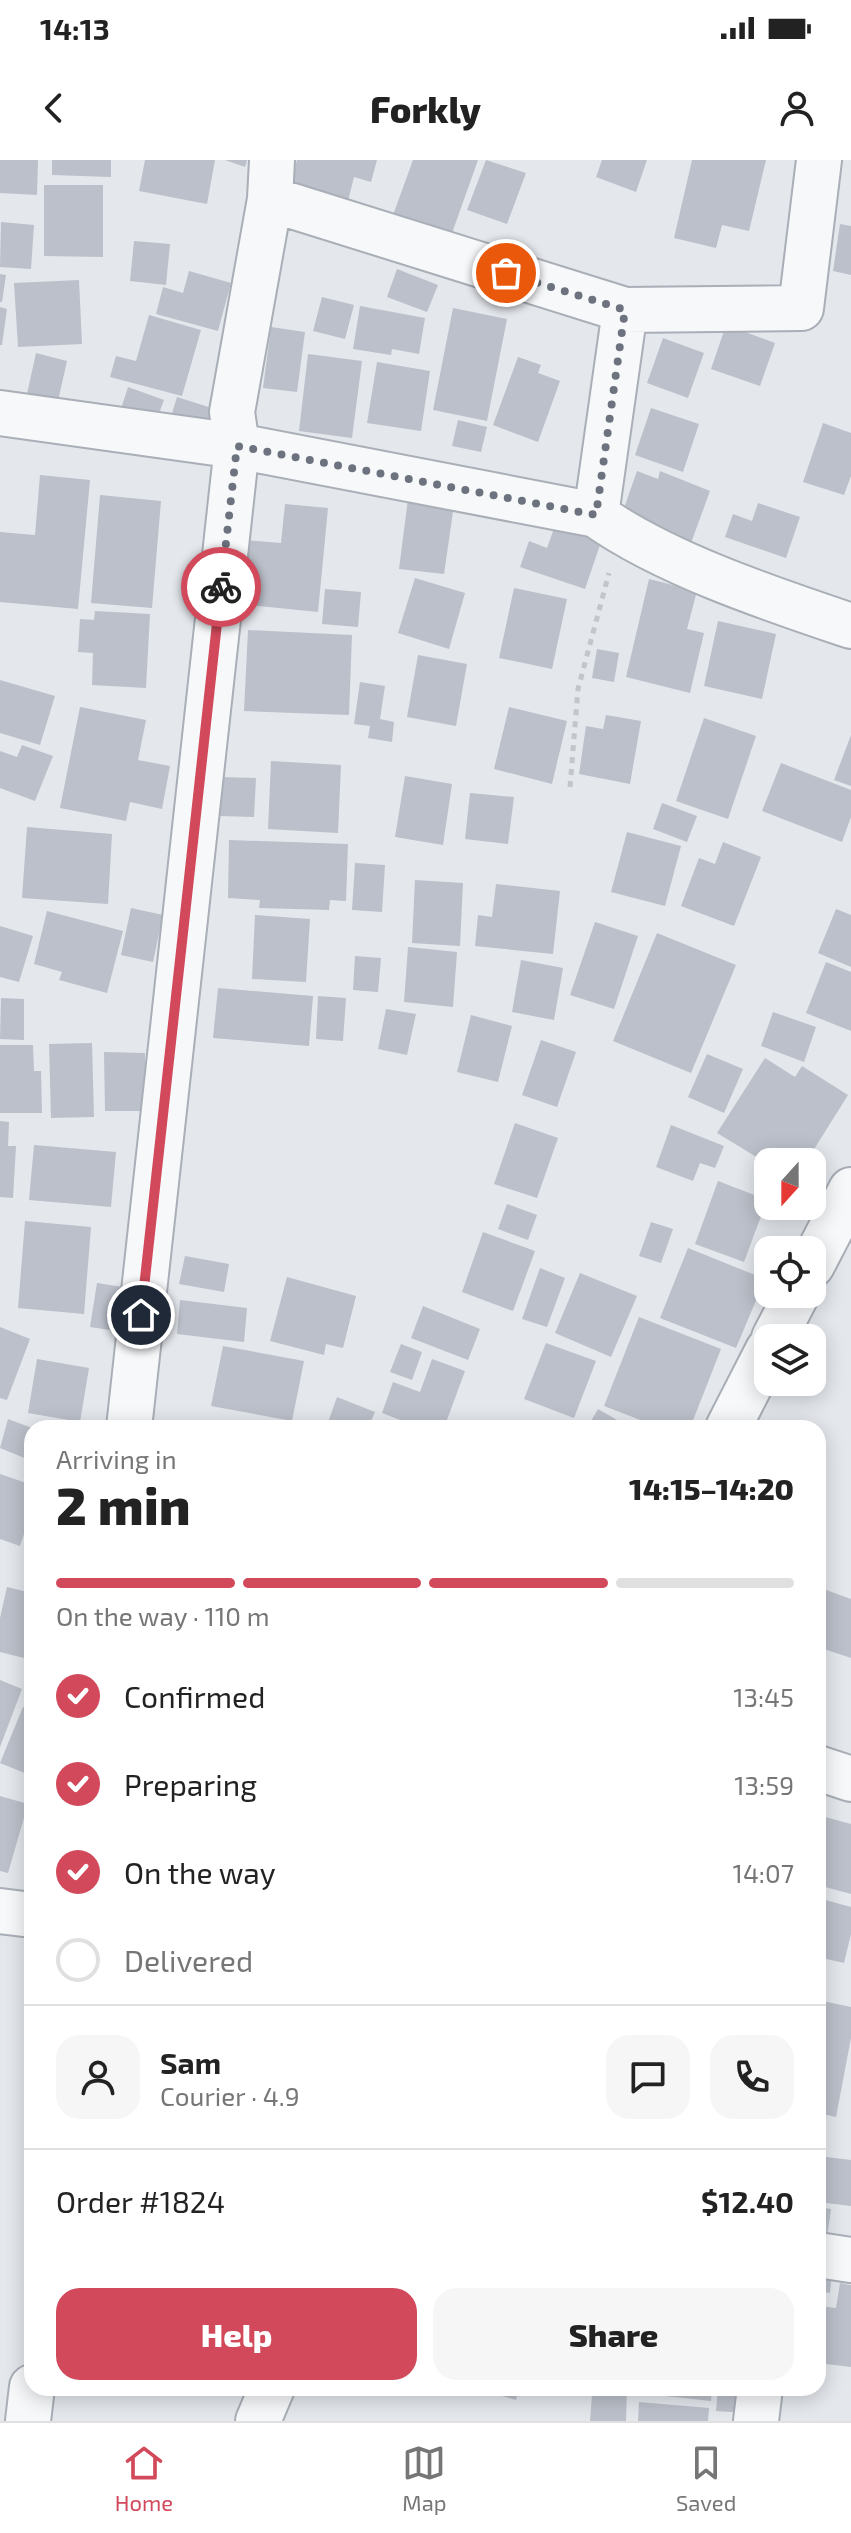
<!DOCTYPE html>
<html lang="en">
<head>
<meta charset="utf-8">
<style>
  body { margin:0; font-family:"Exo 2",sans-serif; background:#f6f6f6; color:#222; height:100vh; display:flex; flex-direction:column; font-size:30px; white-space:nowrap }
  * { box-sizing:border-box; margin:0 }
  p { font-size:26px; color:#767676 }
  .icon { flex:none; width:44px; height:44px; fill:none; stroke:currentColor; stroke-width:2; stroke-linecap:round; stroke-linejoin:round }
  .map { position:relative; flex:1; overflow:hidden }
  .drawer { position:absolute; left:24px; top:1260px; width:802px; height:976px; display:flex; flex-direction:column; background:#fff; border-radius:24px; box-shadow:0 4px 20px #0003 }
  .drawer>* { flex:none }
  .needle { width:52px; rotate:201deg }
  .controls { position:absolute; left:754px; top:988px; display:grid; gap:16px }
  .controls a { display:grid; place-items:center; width:72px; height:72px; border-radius:16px; background:#fff; box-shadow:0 4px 20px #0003; font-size:40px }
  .pin { position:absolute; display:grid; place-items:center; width:68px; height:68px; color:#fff; margin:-34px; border:4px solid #fff; border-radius:50%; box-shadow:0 2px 8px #0007 }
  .courier { position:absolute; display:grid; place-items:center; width:80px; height:80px; margin:-40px; border:6px solid #d1495b; border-radius:50%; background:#fff; color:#222; box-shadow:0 2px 10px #0007 }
  .headline em { font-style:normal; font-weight:800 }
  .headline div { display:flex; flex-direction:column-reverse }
  .headline { display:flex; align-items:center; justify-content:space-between; height:136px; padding:0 32px }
  h1 { font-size:52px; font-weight:800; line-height:60px }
  .bar { display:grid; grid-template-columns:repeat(4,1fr); gap:12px 8px; align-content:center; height:96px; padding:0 32px }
  .bar i { height:10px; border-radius:6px; background:#e0e0e0 }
  .bar .current { background:#d1495b }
  .bar p { grid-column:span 4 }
  .line { display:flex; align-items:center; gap:20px; padding:0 32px; border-top:2px solid #e0e0e0 }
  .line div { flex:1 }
  .round { display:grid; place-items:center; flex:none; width:84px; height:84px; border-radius:24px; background:#f6f6f6 }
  ol { padding:0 32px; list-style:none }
  li { display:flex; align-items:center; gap:24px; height:88px }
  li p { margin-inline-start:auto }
  li .icon { padding:8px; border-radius:50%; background:#d1495b; color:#fff; stroke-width:4 }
  li:last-child { color:#767676 }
  li i { width:44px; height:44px; border:4px solid #e0e0e0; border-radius:50% }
  .primary-button { display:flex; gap:16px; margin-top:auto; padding:16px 32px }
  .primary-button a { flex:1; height:92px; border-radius:24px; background:#d1495b; color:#fff; font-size:32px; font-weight:800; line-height:92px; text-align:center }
  .primary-button a+a { background:#f6f6f6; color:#222 }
  .status { display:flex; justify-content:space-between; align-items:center; height:56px; padding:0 40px; background:#fff; direction:ltr }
  .status svg { height:22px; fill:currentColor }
  header { display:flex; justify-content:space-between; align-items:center; height:104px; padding:0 32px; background:#fff; font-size:36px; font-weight:800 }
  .tab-bar { display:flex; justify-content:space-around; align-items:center; height:112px; border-top:2px solid #e0e0e0; background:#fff; font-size:22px; color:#767676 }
  .tab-bar a { display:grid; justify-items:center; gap:4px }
  .tab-bar .current { color:#d1495b }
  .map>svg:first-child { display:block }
  .building { fill:#bbc0ca }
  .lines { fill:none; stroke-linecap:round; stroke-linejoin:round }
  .minor-casing { stroke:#a9aeb7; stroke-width:48 }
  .path { stroke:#c2c5cb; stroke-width:5; stroke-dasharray:6 6; stroke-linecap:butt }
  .minor { stroke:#f7f8fa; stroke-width:44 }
  .done { stroke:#6c737f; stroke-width:8; stroke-dasharray:0 14.4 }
  .route { stroke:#d1495b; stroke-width:10 }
</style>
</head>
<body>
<div class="status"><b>14:13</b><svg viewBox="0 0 49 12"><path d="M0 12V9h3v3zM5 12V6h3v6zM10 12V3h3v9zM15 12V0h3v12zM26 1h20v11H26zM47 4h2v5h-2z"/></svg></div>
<header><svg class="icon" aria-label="back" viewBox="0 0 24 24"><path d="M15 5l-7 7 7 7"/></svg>Forkly<svg class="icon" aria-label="person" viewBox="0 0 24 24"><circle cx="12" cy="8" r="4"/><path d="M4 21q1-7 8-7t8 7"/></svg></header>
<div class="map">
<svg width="851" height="2261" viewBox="0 0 851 2261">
  <rect width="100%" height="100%" fill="#e4e7ec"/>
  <path class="building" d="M0 0H38L37 35 0 33Z
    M52 0H111V17L52 15Z
    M145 0H215L207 44 139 31Z
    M225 0H247L245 7Z
    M297 0H377L371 22 354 17 347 45 289 28Z
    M413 0H478L451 76 393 55Z
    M486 0 526 13 507 64 467 50Z
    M602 0H647L636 32 596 17Z
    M692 0H766L749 71 722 65 716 88 674 78Z
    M44 25H103V97L44 96Z
    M1 62 34 65 31 109 0 107Z
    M840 64 851 66V115L833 111Z
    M134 81 170 84 166 125 130 121Z
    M397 109 438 125 427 152 387 137Z
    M189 111 231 123 218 171 156 154 163 127 183 133Z
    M0 114 6 115 2 142H0Z
    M79 120 82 184 18 187 14 123Z
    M322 137 354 145 345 179 313 171Z
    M360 146 425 158 419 194 392 189 391 195 353 189Z
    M0 147 7 149 2 185H0Z
    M453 148 507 159 487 261 433 250Z
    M149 155 201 170 182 236 110 217 116 196 136 201Z
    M726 165 775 183 760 226 711 209Z
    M271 167 305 172 297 232 263 228Z
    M663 178 704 193 688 238 647 223Z
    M36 193 67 201 58 241 27 234Z
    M308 194 362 201 352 278 299 271Z
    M518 197 541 205 538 213 560 221 538 282 493 265Z
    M377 202 430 211 421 271 367 263Z
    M128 227 164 240 155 264 120 252Z
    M177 237 215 249 207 272 170 260Z
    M651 248 699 264 683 312 635 295Z
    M458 260 487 267 481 292 452 286Z
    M823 263 851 273V316L844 335 803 322Z
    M637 311 658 319 660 311 710 331 691 383 642 364 623 351Z
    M40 315 90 320 78 449 0 442V372L35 375Z
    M100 335 161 341 152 448 91 443Z
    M408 339 454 345 444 414 399 409Z
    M758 343 800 357 786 398 725 377 733 354 752 361Z
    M285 344 328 348 318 452 239 444 244 380 281 383Z
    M556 363 602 379 585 429 520 407 529 381 547 388Z
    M415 418 465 433 449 489 398 473Z
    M649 419 697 431 687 469 704 473 690 533 626 517Z
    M514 428 567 439 552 509 499 498Z
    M325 429 361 432 358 467 322 464Z
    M95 451 150 454 146 528 92 525 93 493 78 492 80 459 94 460Z
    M718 461 776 474 762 539 704 526Z
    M248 470 352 475 349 555 244 551Z
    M597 489 619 493 614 522 592 518Z
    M418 495 467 504 456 566 407 557Z
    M0 520 55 536 40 585 0 573Z
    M360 522 385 526 380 559 394 562 392 582 368 578 370 566 354 564Z
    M80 547 146 560 138 600 170 606 162 649 130 642 126 661 60 648Z
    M509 547 567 561 552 624 494 609Z
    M606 555 641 561 630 624 579 614 586 566 603 569Z
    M704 558 756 576 728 659 676 641Z
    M851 575V626L834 620Z
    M22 585 53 596 35 641 0 628V591L17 597Z
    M271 601 341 605 338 673 268 669Z
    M781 603 851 630V657L842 682 762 651Z
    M405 616 452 624 443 685 395 677Z
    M220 617 256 618 254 657 219 656Z
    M470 633 514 637 508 684 465 679Z
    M662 643 697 656 687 682 653 669Z
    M27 667 112 674 108 744 22 738Z
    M627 672 681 686 665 746 611 732Z
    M229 680 348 684 346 741 330 740 329 750 259 748 260 740 228 738Z
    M723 682 761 697 734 766 681 746 699 698 715 704Z
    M355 703 385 705 382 752 352 750Z
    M415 720 463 723 460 786 412 783Z
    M496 724 560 731 553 794 475 786 478 755 492 757Z
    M131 748 163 755 153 802 121 795Z
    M836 749 851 755V807L818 793Z
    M47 751 123 771 107 833 59 820 62 812 34 804Z
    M255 755 310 759 306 822 252 819Z
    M595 762 638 776 614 849 570 835Z
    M0 766 33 776 19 822 0 817Z
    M657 773 736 805 691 913 613 881Z
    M408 787 457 792 453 847 404 842Z
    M355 796 381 798 378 832 353 830Z
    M521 800 563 808 554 860 512 852Z
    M826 802 851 812V871L806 853Z
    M218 828 313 836 309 886 213 878Z
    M318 836 346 838 343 881 316 879Z
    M1 838 24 839V880L0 879Z
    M386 849 416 854 407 895 378 889Z
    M773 852 816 867 804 902 761 886Z
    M471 855 512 866 498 922 457 912Z
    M541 880 576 892 557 947 522 935Z
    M92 883 94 957 51 958 49 884Z
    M0 885H33L34 911H41L42 953H0Z
    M104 892 145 893V951H105Z
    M707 894 743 909 724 953 688 937Z
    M765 898 795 917 802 906 848 935 806 1002 768 1004 717 973Z
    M0 961 9 962 8 986H16L13 1038 0 1037Z
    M515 963 558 978 537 1038 494 1024Z
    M671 965 724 986 715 1008 700 1003 693 1021 656 1007Z
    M34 985 116 992 111 1047 29 1040Z
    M718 1021 767 1040 744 1102 695 1084Z
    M507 1044 537 1055 528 1080 498 1069Z
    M25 1061 91 1067 84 1154 18 1148Z
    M651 1062 673 1069 661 1103 639 1096Z
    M483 1072 535 1091 513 1151 462 1132Z
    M688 1088 765 1119 736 1188 660 1158Z
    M185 1096 229 1104 224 1132 179 1124Z
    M540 1108 565 1118 547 1167 522 1159Z
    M580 1113 637 1136 611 1197 555 1173Z
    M287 1117 356 1136 343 1188 326 1184 324 1195 270 1181Z
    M97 1123 129 1128 123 1172 90 1167Z
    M180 1140 247 1148 244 1182 177 1174Z
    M423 1146 480 1169 468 1200 411 1178Z
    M639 1157 721 1189 690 1268H661L604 1246Z
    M0 1167 30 1179 7 1240 0 1238Z
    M546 1183 596 1201 574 1258 524 1239Z
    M401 1184 422 1192 412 1220 390 1212Z
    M223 1186 304 1201 292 1261 211 1246Z
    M37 1199 89 1208 80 1262 28 1253Z
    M432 1199 465 1211 444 1268H421L382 1253 393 1222 420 1232Z
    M337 1237 375 1252 368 1268H326Z
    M598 1249 631 1268H587Z
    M8 1259 32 1268V1301L0 1288Z
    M507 1260 527 1268H503Z
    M0 1314 32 1325V1350L20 1386 0 1379Z
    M7 1427 32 1433V1500L0 1492V1458Z
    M818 1427 851 1439V1498L818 1487Z
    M0 1520 22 1529 0 1587Z
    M23 1547 32 1551V1616L0 1603Z
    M0 1636 28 1644 8 1713 0 1711Z
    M818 1655 851 1664V1734L818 1725Z
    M818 1738 851 1747V1774L844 1803 818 1797Z
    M818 1840 851 1847V1878L836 1957 818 1953Z
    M818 1996 851 2000V2046L818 2042Z
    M818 2047 831 2049 826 2084 818 2083Z
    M818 2108 832 2110 830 2133 818 2131Z
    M840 2123 851 2125V2207L818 2203V2146L836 2148Z
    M475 2228H519L516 2240Z
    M565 2228H627L626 2261H590L592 2235 564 2233Z
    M648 2228H712L711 2241 647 2234Z
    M718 2228H750L748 2253 716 2251Z
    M639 2242 709 2248 708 2261H638Z"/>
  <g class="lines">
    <g class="minor-casing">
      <path id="minor" d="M270 39 625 150 801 148 819 0
        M0 253 237 286 596 355C665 404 771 439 851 466
        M596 355 625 150
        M812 1105 851 1030
        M774 1178 797 1134
        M129 1268 237 286 232 252 270 39 272 0
        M728 1268 768 1190
        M818 1608 851 1619
        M0 1751 32 1755
        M818 2095 851 2100
        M28 2261 32 2227
        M258 2261 272 2228
        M756 2261 760 2228"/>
    </g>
    <path class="path" d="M570 627 578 529 609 413"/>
    <use href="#minor" class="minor"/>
  </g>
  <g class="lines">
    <path class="done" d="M221 427 237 286 596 355 625 150 506 113"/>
    <path class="route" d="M141 1155 221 427"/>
  </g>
</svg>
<div class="controls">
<a><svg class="needle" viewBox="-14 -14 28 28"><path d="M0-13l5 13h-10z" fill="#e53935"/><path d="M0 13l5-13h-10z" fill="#767676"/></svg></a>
<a><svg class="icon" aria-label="locate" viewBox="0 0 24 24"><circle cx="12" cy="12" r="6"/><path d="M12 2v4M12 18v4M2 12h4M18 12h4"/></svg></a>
<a><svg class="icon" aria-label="layers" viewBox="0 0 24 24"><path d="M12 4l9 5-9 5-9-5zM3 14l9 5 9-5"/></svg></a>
</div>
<div class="pin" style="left:506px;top:113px;background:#ea580c"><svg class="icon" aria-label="bag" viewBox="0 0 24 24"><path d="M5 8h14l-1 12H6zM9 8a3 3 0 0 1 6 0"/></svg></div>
<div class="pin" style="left:141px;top:1155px;background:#1f2937"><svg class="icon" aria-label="home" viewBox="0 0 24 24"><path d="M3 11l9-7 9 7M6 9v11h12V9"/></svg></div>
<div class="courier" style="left:221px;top:427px"><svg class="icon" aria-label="bike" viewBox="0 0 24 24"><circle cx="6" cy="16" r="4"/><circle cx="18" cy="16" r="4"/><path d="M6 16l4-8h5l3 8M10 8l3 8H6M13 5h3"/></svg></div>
<section class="drawer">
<div class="headline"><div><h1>2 min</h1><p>Arriving in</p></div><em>14:15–14:20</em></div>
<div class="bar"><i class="current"></i><i class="current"></i><i class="current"></i><i></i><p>On the way · 110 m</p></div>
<ol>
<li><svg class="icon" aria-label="check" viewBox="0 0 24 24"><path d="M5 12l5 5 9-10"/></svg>Confirmed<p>13:45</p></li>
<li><svg class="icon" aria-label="check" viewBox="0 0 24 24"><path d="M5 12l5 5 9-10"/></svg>Preparing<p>13:59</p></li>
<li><svg class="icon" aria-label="check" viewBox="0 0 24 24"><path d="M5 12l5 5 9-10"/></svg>On the way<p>14:07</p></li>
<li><i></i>Delivered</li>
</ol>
<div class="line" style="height:144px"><a class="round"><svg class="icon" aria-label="person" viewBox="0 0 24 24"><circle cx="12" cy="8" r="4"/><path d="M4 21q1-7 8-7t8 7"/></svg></a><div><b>Sam</b><p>Courier · 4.9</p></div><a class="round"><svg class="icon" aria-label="chat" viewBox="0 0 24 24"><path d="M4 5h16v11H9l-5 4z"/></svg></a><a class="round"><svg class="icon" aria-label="phone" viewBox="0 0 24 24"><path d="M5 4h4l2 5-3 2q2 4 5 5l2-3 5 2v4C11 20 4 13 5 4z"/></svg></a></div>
<div class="line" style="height:104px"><div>Order #1824</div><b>$12.40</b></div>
<div class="primary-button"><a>Help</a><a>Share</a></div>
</section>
</div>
<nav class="tab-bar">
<a class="current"><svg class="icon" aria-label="home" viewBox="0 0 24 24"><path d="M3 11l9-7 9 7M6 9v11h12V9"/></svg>Home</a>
<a><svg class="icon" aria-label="map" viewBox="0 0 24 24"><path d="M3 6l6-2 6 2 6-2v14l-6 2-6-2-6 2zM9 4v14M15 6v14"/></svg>Map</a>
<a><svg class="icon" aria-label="saved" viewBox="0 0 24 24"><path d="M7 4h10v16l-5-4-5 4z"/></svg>Saved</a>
</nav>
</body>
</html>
